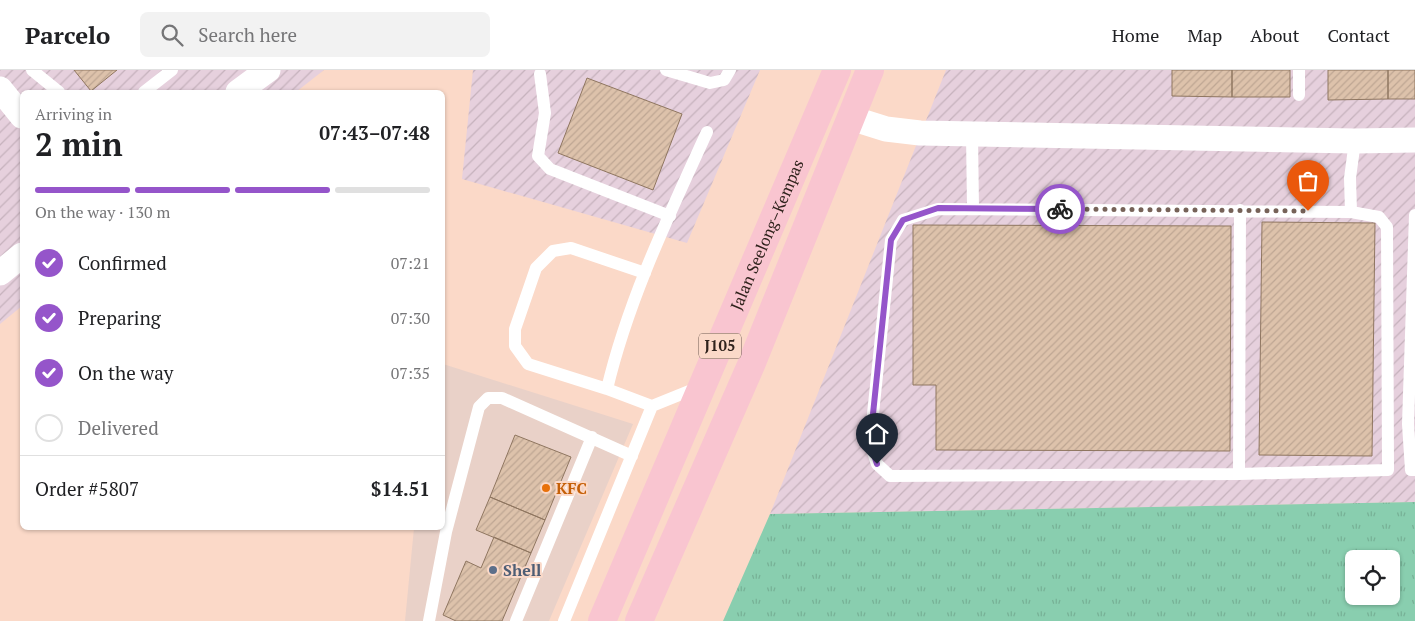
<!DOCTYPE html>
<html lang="en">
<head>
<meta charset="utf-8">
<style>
  body { margin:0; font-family:"PT Serif",serif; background:#f2f2f2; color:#202124; height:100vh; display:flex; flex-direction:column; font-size:19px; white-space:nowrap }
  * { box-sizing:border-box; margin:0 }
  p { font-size:16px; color:#757577 }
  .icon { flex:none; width:28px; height:28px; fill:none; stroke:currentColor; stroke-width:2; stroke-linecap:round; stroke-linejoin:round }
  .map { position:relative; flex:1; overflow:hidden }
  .drawer { position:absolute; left:20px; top:20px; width:425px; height:440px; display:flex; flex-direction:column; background:#fff; border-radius:8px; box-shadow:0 1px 4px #0004 }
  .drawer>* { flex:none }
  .tools { position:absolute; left:1345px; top:480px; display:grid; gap:10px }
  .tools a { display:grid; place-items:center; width:55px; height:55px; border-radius:8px; background:#fff; box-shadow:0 1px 4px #0004; font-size:25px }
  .pin { position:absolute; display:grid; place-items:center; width:42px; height:42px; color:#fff; margin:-51px -21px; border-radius:50% 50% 50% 0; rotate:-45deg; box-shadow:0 0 5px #0007 }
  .pin .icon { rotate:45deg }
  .courier { position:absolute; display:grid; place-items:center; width:50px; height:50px; margin:-25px; border:4px solid #9555ca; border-radius:50%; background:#fff; color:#222; box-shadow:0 1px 6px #0007 }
  .head em { font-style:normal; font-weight:800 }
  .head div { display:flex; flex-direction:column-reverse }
  .head { display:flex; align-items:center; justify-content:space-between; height:85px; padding:0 15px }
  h1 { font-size:32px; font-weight:800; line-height:38px }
  .bar { display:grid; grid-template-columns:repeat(4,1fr); gap:8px 5px; align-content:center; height:60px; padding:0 15px }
  .bar i { height:6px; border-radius:4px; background:#e0e0e0 }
  .bar .active { background:#9555ca }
  .bar p { grid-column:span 4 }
  .line { display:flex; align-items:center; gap:12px; padding:0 15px; border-top:1px solid #e0e0e0 }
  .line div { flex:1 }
  ol { padding:0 15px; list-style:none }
  li { display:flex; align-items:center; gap:15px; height:55px }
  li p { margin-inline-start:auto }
  li .icon { padding:5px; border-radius:50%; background:#9555ca; color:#fff; stroke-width:4 }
  li:last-child { color:#757577 }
  li i { width:28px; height:28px; border:2px solid #e0e0e0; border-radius:50% }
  header { display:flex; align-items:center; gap:30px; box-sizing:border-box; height:70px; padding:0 25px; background:#fff; border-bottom:1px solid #e0e0e0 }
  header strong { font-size:24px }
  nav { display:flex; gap:28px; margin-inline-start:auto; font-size:18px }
  .search { width:350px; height:45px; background:#f2f2f2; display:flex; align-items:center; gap:12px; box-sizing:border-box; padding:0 18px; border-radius:8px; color:#757577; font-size:19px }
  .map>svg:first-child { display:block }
  .commercial { fill:#e9d1c8 }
  .industrial { fill:url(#industrial-furrows) }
  .grass { fill:url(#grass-tufts); fill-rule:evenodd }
  .building { fill:url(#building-hatch); stroke:#8f7660 }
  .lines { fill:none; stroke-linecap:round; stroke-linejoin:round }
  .service { stroke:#fff; stroke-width:12 }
  .minor { stroke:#fff; stroke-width:25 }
  .primary { stroke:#f9c5d0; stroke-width:28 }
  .done { stroke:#766258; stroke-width:5; stroke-dasharray:0 9 }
  .route { stroke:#9555ca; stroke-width:6 }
  .food-dot { fill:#e8710a; stroke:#fbd9c8; stroke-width:2 }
  .service-dot { fill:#5c6f8a; stroke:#fbd9c8; stroke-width:2 }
  .labels { text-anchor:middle; stroke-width:4; stroke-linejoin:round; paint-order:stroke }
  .shield { fill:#fbd9c8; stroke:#6c5950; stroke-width:1 }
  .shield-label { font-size:15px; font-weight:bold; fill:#2f221c }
  .street-label { font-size:16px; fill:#2f221c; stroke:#fbd9c8 }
  .food-label { font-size:16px; font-weight:bold; fill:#c56008; stroke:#fbd9c8; text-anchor:start }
  .service-label { font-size:16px; font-weight:bold; fill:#4e5e75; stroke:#fbd9c8; text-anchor:start }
</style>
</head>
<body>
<header>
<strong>Parcelo</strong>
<div class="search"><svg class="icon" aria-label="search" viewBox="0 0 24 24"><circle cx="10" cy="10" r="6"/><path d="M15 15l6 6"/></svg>Search here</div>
<nav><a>Home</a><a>Map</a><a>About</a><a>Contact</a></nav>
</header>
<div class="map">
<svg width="1415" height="551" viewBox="0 0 1415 551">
  <defs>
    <pattern id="industrial-furrows" width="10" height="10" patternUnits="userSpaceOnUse" patternTransform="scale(1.25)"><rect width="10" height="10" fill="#e6d0dd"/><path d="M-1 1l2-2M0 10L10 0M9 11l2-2" fill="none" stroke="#c6b2bd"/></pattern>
    <pattern id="grass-tufts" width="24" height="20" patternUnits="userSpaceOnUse" patternTransform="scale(1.25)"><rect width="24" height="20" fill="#89ceaf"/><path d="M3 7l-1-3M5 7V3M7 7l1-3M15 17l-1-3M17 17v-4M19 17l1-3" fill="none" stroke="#77b196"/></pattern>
    <pattern id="building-hatch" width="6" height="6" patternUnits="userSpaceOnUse" patternTransform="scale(1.25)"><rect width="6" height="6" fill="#ddc2ab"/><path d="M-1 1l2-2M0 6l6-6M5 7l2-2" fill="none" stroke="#bea693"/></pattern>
  </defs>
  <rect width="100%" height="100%" fill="#fbd9c8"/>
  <path class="commercial" d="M443 294 633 354 549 551H405L414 458H442Z"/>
  <path class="industrial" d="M0 0H324L296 22H22V236L0 254Z
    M473 0H760L687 173 462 109Z
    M946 0H1415V432L770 444Z"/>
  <path class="grass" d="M1415 432V551H723L770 444ZM1354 489H1391V526H1354Z"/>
  <path class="building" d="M74 0H117L91 21Z
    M1172 0H1232V27L1172 26Z
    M1232 0H1290V27H1232Z
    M1328 0H1388V29L1328 30Z
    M1388 0H1415V29H1388Z
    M587 8 682 44 653 120 558 83Z
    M1262 152 1375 153 1372 386 1259 385Z
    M913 155 1231 156 1230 381 936 380V315H913Z
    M515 365 571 387 545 450 490 427Z
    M490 427 545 450 531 483 476 460Z
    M494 467 531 483 502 551H456L443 545 466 491 481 498Z"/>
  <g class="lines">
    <path class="service" d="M32 0 59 22
      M666 0 710 13 724 10 730 0
      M1299 0V25
      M540 4 545 43 538 86 550 99 670 146
      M144 22 172 0
      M972 64 973 139
      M1240 140 1239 404 890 406 877 394 870 373 891 170 903 150 938 139 1351 142 1350 108 1355 71
      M1415 145 1408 354 1411 400H1415
      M645 203 571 178 553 181 536 198 515 259V276L528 294 607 319 652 336
      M607 319C628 230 669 145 707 62
      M1239 404 1388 400 1387 157 1379 147 1351 142
      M429 551 446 462 479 337 488 328H502L632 386
      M516 551 592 367
      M564 551 652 336 699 317"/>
    <path class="minor" d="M0 19 22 46
      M238 22 268 0
      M851 48 886 59 920 63 1355 71 1415 70
      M0 203 22 185"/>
    <g class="primary">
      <path id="s1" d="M602 551 837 0"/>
      <path d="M639 551 751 295 870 0"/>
    </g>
  </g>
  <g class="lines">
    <path class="done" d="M1060 139 1308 141"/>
    <path class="route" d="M877 394 870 373 889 189 891 170 903 150 938 138 1060 139"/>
  </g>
  <circle class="food-dot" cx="546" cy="418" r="5"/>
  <circle class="service-dot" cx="493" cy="500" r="5"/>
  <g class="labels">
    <rect class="shield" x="699" y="263.5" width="42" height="25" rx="4"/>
    <g class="shield-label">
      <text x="720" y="281">J105</text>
    </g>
    <g class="street-label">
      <text dy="6" stroke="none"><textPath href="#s1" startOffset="420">Jalan Seelong–Kempas</textPath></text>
    </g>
    <g class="food-label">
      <text x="556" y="424">KFC</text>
    </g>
    <g class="service-label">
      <text x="503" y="506">Shell</text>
    </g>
  </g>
</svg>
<div class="tools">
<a><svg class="icon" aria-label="locate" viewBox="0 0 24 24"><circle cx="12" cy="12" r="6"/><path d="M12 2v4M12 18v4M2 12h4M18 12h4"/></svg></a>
</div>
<div class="pin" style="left:1308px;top:141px;background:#ea580c"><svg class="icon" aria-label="bag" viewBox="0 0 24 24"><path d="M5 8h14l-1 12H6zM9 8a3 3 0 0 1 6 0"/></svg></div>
<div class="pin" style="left:877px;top:394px;background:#1f2937"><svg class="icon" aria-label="home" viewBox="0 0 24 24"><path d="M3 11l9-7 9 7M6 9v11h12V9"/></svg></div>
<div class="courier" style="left:1060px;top:139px"><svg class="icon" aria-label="bike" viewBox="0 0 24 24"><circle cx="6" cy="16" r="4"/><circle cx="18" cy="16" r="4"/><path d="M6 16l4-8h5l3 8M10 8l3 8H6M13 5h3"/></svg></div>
<section class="drawer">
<div class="head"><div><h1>2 min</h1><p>Arriving in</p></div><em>07:43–07:48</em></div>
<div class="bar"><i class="active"></i><i class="active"></i><i class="active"></i><i></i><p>On the way · 130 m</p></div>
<ol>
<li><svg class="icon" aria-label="check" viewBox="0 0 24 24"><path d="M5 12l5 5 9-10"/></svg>Confirmed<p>07:21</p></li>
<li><svg class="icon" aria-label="check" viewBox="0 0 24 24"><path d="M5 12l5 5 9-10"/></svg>Preparing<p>07:30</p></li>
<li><svg class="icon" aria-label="check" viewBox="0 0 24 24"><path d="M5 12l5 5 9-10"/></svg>On the way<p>07:35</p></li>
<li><i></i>Delivered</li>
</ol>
<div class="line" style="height:65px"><div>Order #5807</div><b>$14.51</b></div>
</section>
</div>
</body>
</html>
